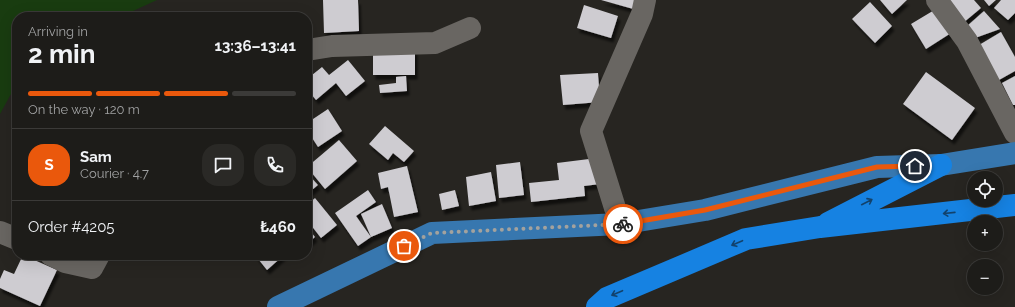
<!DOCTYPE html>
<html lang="en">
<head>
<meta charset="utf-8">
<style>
  body { margin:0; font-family:Raleway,sans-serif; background:#2a2926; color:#f1f3f6; height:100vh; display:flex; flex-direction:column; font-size:15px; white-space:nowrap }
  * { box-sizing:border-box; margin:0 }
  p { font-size:13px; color:#a0a1a2 }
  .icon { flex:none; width:22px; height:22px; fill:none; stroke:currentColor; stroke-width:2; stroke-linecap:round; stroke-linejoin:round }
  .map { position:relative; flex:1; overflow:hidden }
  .details { position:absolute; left:12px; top:12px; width:300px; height:248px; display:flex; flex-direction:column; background:#1d1c19; border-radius:16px; box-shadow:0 4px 16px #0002,0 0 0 1px #3b3a38 }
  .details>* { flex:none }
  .tools { position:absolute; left:967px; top:171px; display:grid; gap:8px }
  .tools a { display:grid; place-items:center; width:36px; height:36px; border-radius:50%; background:#1d1c19; box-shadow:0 4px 16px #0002,0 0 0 1px #3b3a38; font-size:20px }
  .pin { position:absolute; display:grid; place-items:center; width:34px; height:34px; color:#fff; margin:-17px; border:2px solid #fff; border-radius:50%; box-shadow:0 1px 4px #0007 }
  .courier { position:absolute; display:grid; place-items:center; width:40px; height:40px; margin:-20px; border:3px solid #ea580c; border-radius:50%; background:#fff; color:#222; box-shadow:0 1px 5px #0007 }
  .headline em { font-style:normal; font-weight:700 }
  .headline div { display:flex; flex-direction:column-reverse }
  .headline { display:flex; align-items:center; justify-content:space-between; height:68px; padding:0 16px }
  h1 { font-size:26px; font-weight:700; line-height:30px }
  .bar { display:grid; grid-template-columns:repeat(4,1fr); gap:6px 4px; align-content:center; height:48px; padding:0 16px }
  .bar i { height:5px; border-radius:3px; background:#3b3a38 }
  .bar .selected { background:#ea580c }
  .bar p { grid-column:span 4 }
  .line { display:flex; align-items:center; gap:10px; padding:0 16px; border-top:1px solid #3b3a38 }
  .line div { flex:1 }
  .round { display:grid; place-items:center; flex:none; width:42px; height:42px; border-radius:16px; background:#2a2926 }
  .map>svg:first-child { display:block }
  .green { fill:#193c10 }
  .building { fill:#ceccd1; filter:url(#shadow) }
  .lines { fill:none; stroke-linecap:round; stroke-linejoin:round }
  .minor { stroke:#696662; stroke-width:22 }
  .major { stroke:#3777af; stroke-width:22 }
  .highway { stroke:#1682e2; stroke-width:22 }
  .oneway { stroke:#12426c }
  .done { stroke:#a3a29e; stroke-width:4; stroke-dasharray:0 7.2 }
  .route { stroke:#ea580c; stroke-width:5 }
</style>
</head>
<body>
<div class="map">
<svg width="1015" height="307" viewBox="0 0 1015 307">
  <defs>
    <filter id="shadow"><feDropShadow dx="2.5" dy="4.5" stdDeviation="1" flood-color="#0009"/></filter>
  </defs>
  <rect width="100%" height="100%" fill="#272521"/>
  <path class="green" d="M0 0H157L120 17H17V83L0 114Z"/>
  <path class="building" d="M323 0H358L359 31 324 33Z
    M601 0H640L637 10Z
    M880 0H907L892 14Z
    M947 0H974L981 8 963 23Z
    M984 0H996L989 6Z
    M1001 0H1015V13L1008 20 994 8Z
    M870 2 892 26 875 43 852 19Z
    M584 5 618 16 611 38 577 28Z
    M936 9 951 33 926 49 911 24Z
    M984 11 1000 29 975 38 966 27Z
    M1001 32 1015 57V71L999 80 979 45Z
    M373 50H415V75H373Z
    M348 60 365 81 346 96 336 83 316 100 307 89V79L322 67 329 75Z
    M926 72 975 108 952 140 903 104Z
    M598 73 600 102 563 105 560 75Z
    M406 76 407 91 380 93 379 85 396 83V77Z
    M1015 76V105H1013L1002 83Z
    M328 109 342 131 318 147 307 130V123Z
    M385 126 414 151 404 162 393 153 388 160 369 144Z
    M339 140 357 161 325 189 307 167Z
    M597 158 600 184 584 186 585 196 531 202 529 183 559 180 557 163Z
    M520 162 524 195 499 198 496 165Z
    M407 166 418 212 394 217 388 187 381 189 378 173Z
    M491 172 496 201 469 206 466 177Z
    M307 173 318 185 307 194Z
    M368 190 376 202 356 216 371 237 358 246 335 213Z
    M455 190 459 206 442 210 439 194Z
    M315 198 337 225 321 238 307 220V205Z
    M382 204 392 228 371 237 361 214Z
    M307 227 315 237 307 244Z
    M23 255 57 270 40 306 0 288V279L4 270 14 274Z
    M255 255H284L267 270Z"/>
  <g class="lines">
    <path class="minor" d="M937 0 967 41 1015 133
      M307 50 332 46 435 43 470 28
      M620 224 591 131 642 14 645 0
      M0 232 17 239
      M51 255 65 262 92 268 99 255"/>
    <path class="major" d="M278 307 432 233 620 224 705 210 877 167 941 165 1015 153"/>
    <path class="highway" d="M828 223 941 165
      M597 307 607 298 746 239 820 227 1015 205"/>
  </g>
  <defs><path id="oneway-shaft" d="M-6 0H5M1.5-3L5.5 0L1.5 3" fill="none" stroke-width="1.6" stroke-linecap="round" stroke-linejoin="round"/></defs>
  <g class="oneway">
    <use href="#oneway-shaft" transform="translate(867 202) rotate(-27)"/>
    <use href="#oneway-shaft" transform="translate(949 213) rotate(174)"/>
    <use href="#oneway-shaft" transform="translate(737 243) rotate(157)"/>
    <use href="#oneway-shaft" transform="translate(617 293) rotate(157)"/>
  </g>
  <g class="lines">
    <path class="done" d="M404 246 432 233 623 224"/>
    <path class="route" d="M623 224 705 210 877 167 915 166"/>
  </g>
</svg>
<div class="tools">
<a><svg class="icon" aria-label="locate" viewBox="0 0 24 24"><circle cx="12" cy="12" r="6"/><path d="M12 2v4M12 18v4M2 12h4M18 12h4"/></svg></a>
<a>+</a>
<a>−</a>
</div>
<div class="pin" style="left:404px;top:246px;background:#ea580c"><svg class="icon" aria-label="bag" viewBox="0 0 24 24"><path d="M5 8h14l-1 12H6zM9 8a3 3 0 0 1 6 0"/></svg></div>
<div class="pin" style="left:915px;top:166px;background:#1f2937"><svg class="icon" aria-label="home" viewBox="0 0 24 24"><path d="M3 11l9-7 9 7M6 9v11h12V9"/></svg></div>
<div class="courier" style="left:623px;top:224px"><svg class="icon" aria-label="bike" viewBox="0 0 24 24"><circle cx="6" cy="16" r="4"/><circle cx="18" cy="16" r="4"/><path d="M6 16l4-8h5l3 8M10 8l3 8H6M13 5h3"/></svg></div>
<section class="details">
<div class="headline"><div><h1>2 min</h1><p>Arriving in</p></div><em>13:36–13:41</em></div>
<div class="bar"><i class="selected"></i><i class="selected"></i><i class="selected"></i><i></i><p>On the way · 120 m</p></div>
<div class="line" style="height:72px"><b class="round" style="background:#ea580c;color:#fff">S</b><div><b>Sam</b><p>Courier · 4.7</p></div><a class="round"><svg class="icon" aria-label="chat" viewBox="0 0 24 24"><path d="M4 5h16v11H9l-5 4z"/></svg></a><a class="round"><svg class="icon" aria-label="phone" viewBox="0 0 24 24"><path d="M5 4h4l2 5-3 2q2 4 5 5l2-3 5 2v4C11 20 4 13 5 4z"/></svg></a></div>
<div class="line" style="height:52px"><div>Order #4205</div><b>₺460</b></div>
</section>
</div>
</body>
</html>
